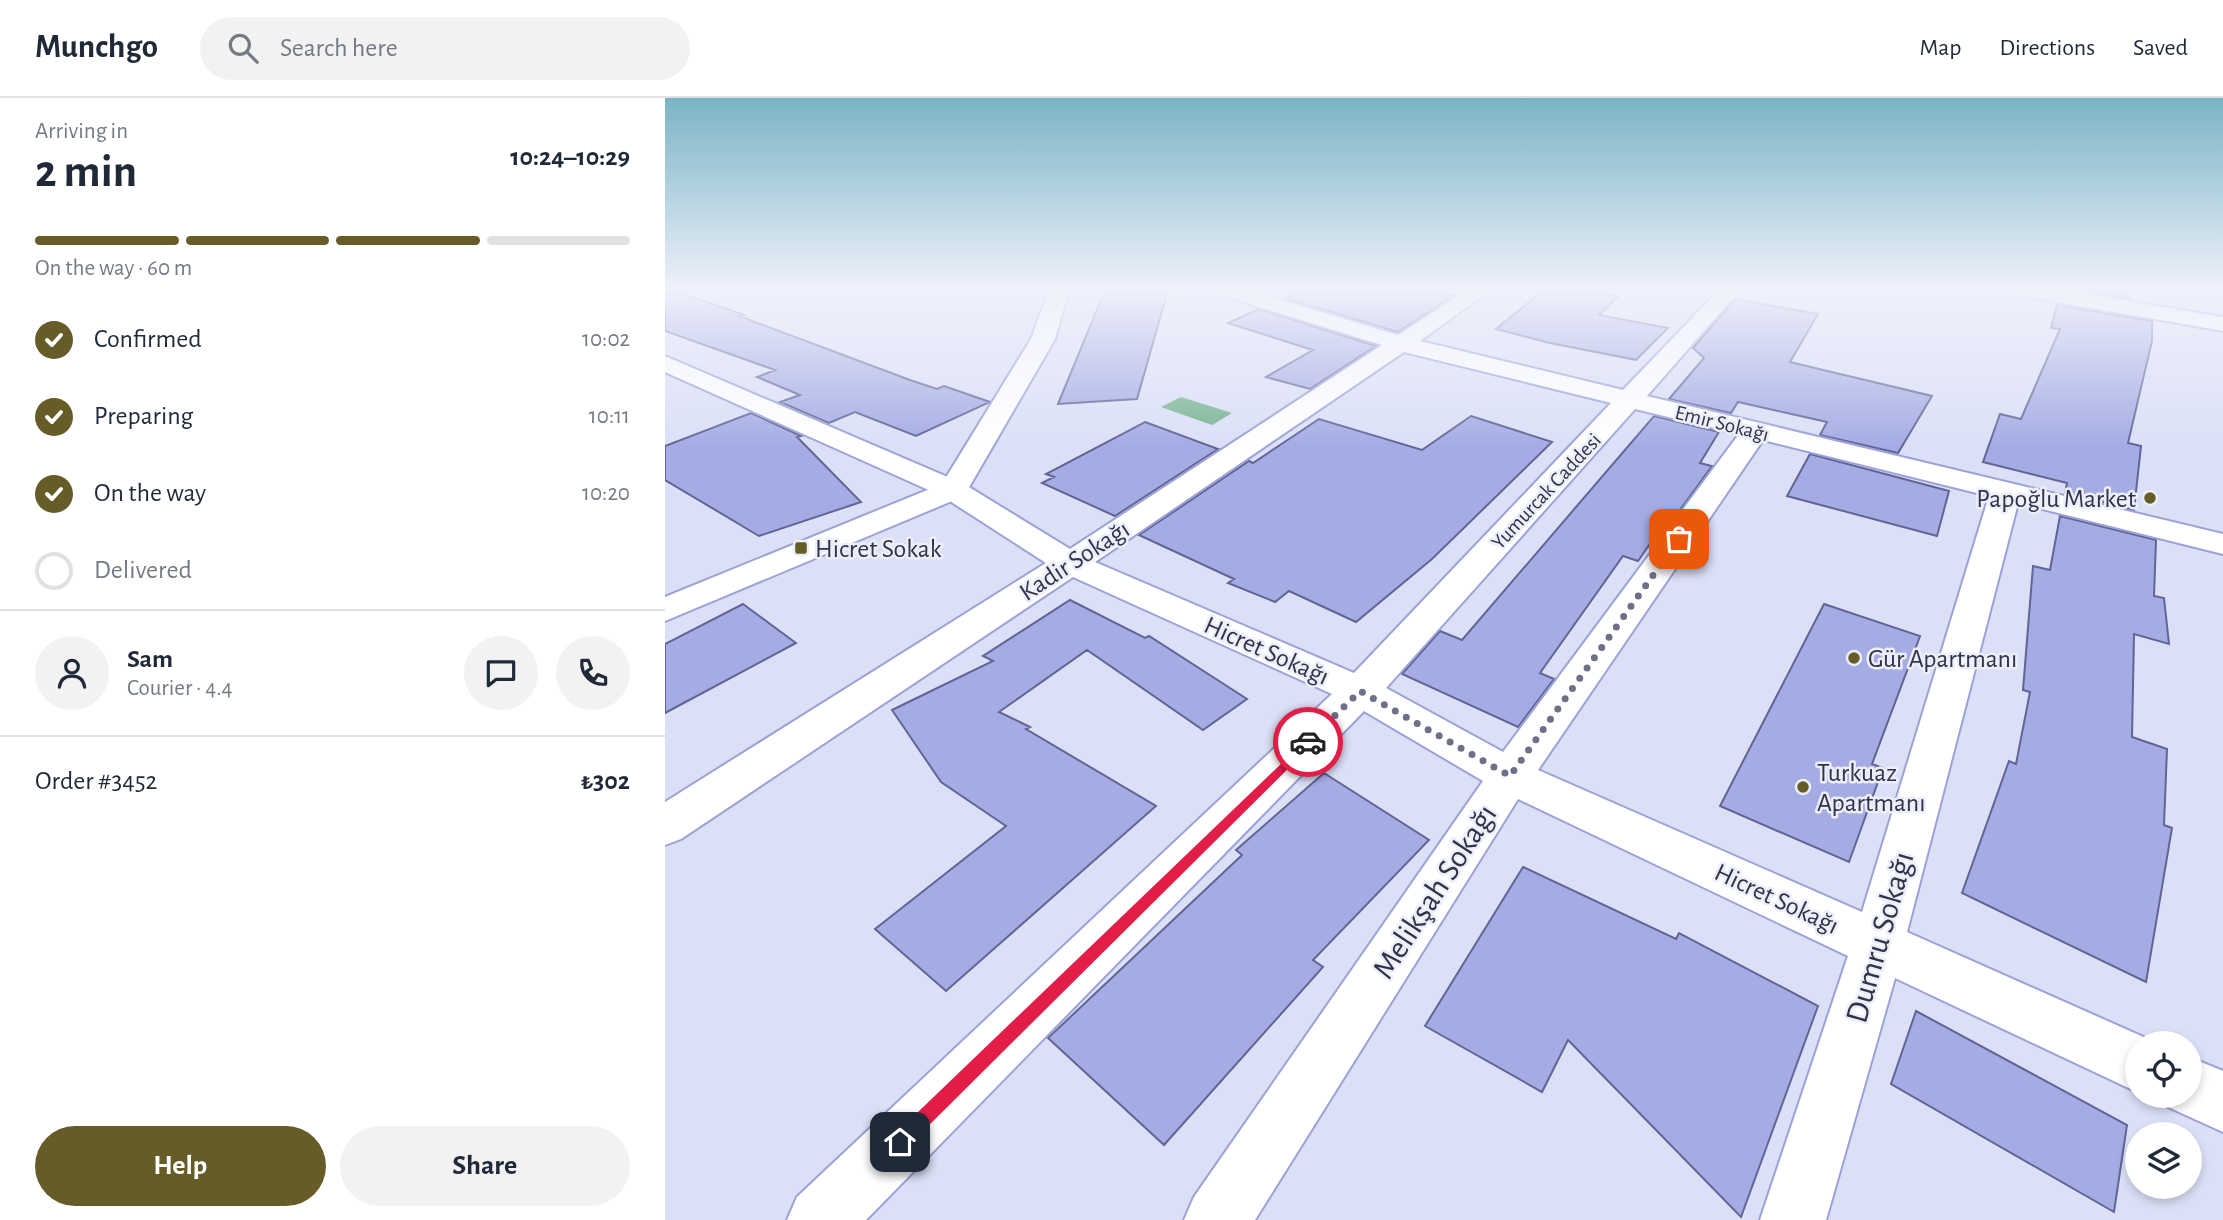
<!DOCTYPE html>
<html lang="en">
<head>
<meta charset="utf-8">
<style>
  body { margin:0; font-family:"Alegreya Sans",sans-serif; background:#f2f2f3; color:#1f2937; height:100vh; display:flex; flex-direction:column; font-size:26px; white-space:nowrap }
  * { box-sizing:border-box; margin:0 }
  p { font-size:23px; color:#747a83 }
  .icon { flex:none; width:38px; height:38px; fill:none; stroke:currentColor; stroke-width:2; stroke-linecap:round; stroke-linejoin:round }
  .map { position:relative; flex:1; overflow:hidden }
  .side { display:flex; flex-direction:column; background:#fff; width:665px }
  .side>* { flex:none }
  .tools { position:absolute; left:1460px; top:933px; display:grid; gap:14px }
  .tools a { display:grid; place-items:center; width:77px; height:77px; border-radius:50%; background:#fff; box-shadow:0 4px 10px #0003; font-size:35px }
  .pin { position:absolute; display:grid; place-items:center; width:60px; height:60px; color:#fff; margin:-30px; border-radius:14px; box-shadow:0 4px 10px #0006 }
  .courier { position:absolute; display:grid; place-items:center; width:70px; height:70px; margin:-35px; border:5px solid #e11d48; border-radius:50%; background:#fff; color:#222; box-shadow:0 2px 9px #0007 }
  .headline em { font-style:normal; font-weight:600 }
  .headline div { display:flex; flex-direction:column-reverse }
  .headline { display:flex; align-items:center; justify-content:space-between; height:119px; padding:0 35px }
  h1 { font-size:46px; font-weight:600; line-height:52px }
  .bar { display:grid; grid-template-columns:repeat(4,1fr); gap:10px 7px; align-content:center; height:84px; padding:0 35px }
  .bar i { height:9px; border-radius:5px; background:#e0e1e3 }
  .bar .active { background:#655c28 }
  .bar p { grid-column:span 4 }
  .line { display:flex; align-items:center; gap:18px; padding:0 35px; border-top:2px solid #e0e1e3 }
  .line div { flex:1 }
  .round { display:grid; place-items:center; flex:none; width:74px; height:74px; border-radius:37px; background:#f2f2f3 }
  ol { padding:0 35px; list-style:none }
  li { display:flex; align-items:center; gap:21px; height:77px }
  li p { margin-inline-start:auto }
  li .icon { padding:7px; border-radius:50%; background:#655c28; color:#fff; stroke-width:4 }
  li:last-child { color:#747a83 }
  li i { width:38px; height:38px; border:4px solid #e0e1e3; border-radius:50% }
  .cta { display:flex; gap:14px; margin-top:auto; padding:14px 35px }
  .cta a { flex:1; height:80px; border-radius:42px; background:#655c28; color:#fff; font-size:28px; font-weight:600; line-height:80px; text-align:center }
  .cta a+a { background:#f2f2f3; color:#1f2937 }
  header { display:flex; align-items:center; gap:42px; box-sizing:border-box; height:98px; padding:0 35px; background:#fff; border-bottom:2px solid #e0e1e3 }
  header strong { font-size:33px }
  nav { display:flex; gap:38px; margin-inline-start:auto; font-size:24px }
  .search { width:490px; height:63px; background:#f2f2f3; display:flex; align-items:center; gap:18px; box-sizing:border-box; padding:0 24px; border-radius:38px; color:#747a83; font-size:26px }
  main { display:flex; flex:1; min-height:0 }
  .map>svg:first-child { display:block }
  .water { fill:#76b390 }
  .building { fill:#a5ace4; stroke:#606596; stroke-width:2 }
  .lines { fill:none; stroke-linecap:round; stroke-linejoin:round }
  .street-casing { stroke:#9ba2d7; stroke-width:4 }
  .secondary-casing { stroke:#9ba2d7; stroke-width:4 }
  .street { fill:#fff; fill-rule:evenodd }
  .secondary { fill:#fff; fill-rule:evenodd }
  .route { fill:#e11d48 }
  .done { stroke:#6d7086; stroke-width:7; stroke-dasharray:0 12.6 }
  .poi-dot { fill:#655c28; stroke:#eceef9; stroke-width:2.5 }
  .labels { text-anchor:middle; stroke-width:5; stroke-linejoin:round; paint-order:stroke }
  .far-street-label { font-size:21px; fill:#313449; stroke:#eceef9 }
  .poi-label { font-size:26px; fill:#313449; stroke:#eceef9; text-anchor:start }
  .street-label { font-size:26px; fill:#313449; stroke:#eceef9 }
  .near-street-label { font-size:32px; fill:#313449; stroke:#eceef9 }
</style>
</head>
<body>
<header>
<strong>Munchgo</strong>
<div class="search"><svg class="icon" aria-label="search" viewBox="0 0 24 24"><circle cx="10" cy="10" r="6"/><path d="M15 15l6 6"/></svg>Search here</div>
<nav><a>Map</a><a>Directions</a><a>Saved</a></nav>
</header>
<main>
<section class="side">
<div class="headline"><div><h1>2 min</h1><p>Arriving in</p></div><em>10:24–10:29</em></div>
<div class="bar"><i class="active"></i><i class="active"></i><i class="active"></i><i></i><p>On the way · 60 m</p></div>
<ol>
<li><svg class="icon" aria-label="check" viewBox="0 0 24 24"><path d="M5 12l5 5 9-10"/></svg>Confirmed<p>10:02</p></li>
<li><svg class="icon" aria-label="check" viewBox="0 0 24 24"><path d="M5 12l5 5 9-10"/></svg>Preparing<p>10:11</p></li>
<li><svg class="icon" aria-label="check" viewBox="0 0 24 24"><path d="M5 12l5 5 9-10"/></svg>On the way<p>10:20</p></li>
<li><i></i>Delivered</li>
</ol>
<div class="line" style="height:126px"><a class="round"><svg class="icon" aria-label="person" viewBox="0 0 24 24"><circle cx="12" cy="8" r="4"/><path d="M4 21q1-7 8-7t8 7"/></svg></a><div><b>Sam</b><p>Courier · 4.4</p></div><a class="round"><svg class="icon" aria-label="chat" viewBox="0 0 24 24"><path d="M4 5h16v11H9l-5 4z"/></svg></a><a class="round"><svg class="icon" aria-label="phone" viewBox="0 0 24 24"><path d="M5 4h4l2 5-3 2q2 4 5 5l2-3 5 2v4C11 20 4 13 5 4z"/></svg></a></div>
<div class="line" style="height:91px"><div>Order #3452</div><b>₺302</b></div>
<div class="cta"><a>Help</a><a>Share</a></div>
</section>
<div class="map">
<svg width="1558" height="1122" viewBox="0 0 1558 1122">
  <rect width="100%" height="100%" fill="#dce0f7"/>
  <path class="water" d="M516 299 567 315 547 327 496 309Z"/>
  <path class="building" d="M0 192H7L79 217 74 218 245 282 272 291 279 288 325 304 251 338 190 314 164 325 115 304 135 297 92 279 110 272 0 233Z
    M440 192H503L472 301 393 306Z
    M638 192H760L788 198 733 234 619 200Z
    M879 192H917L954 198 934 217 1003 230 971 262 885 245 831 231Z
    M1410 192H1465V201Z
    M1070 201 1153 216 1125 264 1267 298 1233 355 1155 337 1162 324 1073 304 1066 315 1004 301 1039 260 1028 250Z
    M1392 207 1487 223V243L1463 345 1476 348 1469 412 1400 395 1402 385 1318 364 1335 316 1356 321 1395 231 1386 230Z
    M594 211 711 248 645 291 601 279 648 252 563 225Z
    M86 315 136 338 132 339 196 404 94 438 0 382V348Z
    M806 318 887 344 767 461 691 524 624 493 610 504 563 485 569 481 474 437 584 363 588 365 654 321 757 352Z
    M989 318 1054 334 1035 365 1047 368 1012 416 1007 414 973 463 958 458 875 575 889 581 853 629 737 576 775 533 797 542Z
    M480 324 553 351 450 418 377 385 389 379 381 376Z
    M1145 356 1284 393 1272 438 1122 398Z
    M1395 418 1491 442 1489 498 1499 500 1504 546 1469 536 1467 639 1502 651 1499 727 1507 730 1481 884 1297 795 1344 663 1351 666 1365 594 1358 592 1368 468 1385 472Z
    M405 502 480 540 484 538 582 601 538 632 422 552 334 614 365 629 361 631 491 708 281 893 210 831 341 728 276 684 227 612 328 563 318 558Z
    M78 506 131 545 0 615V546Z
    M1159 506 1255 538 1207 666 1218 670 1184 764 1055 708Z
    M659 675 764 742 648 862 658 869 499 1047 383 940 577 757 571 752Z
    M858 769 1011 841 1014 835 1153 908 1076 1119 903 942 877 994 760 928Z
    M1251 913 1462 1027 1449 1114 1226 986Z"/>
  <g class="lines">
    <g class="street-casing">
      <path id="street" d="M550 192H582L733 237 802 192H826L755 243 958 292 1054 192H1075L982 298 1558 436V456L1353 405 1242 834 1492 945H1472V994L1230 880 1161 1122H1095L1183 858 853 701 590 1122H519L529 1099 818 683 699 613 201 1122H122L132 1099 667 596 408 479 16 741 0 747V704L381 465 277 398 0 274V258L299 386 405 451 717 247 553 196ZM739 254 946 305 689 575 430 464ZM970 311 1074 336 838 654 721 590ZM1098 342 1324 398 1197 814 873 672Z
        M1348 192H1395L1558 219V233L1358 198 1351 196Z
        M1524 959 1558 973V1034L1503 1009 1498 998H1524Z"/>
    </g>
    <g class="secondary-casing">
      <path id="secondary" d="M384 192H404L390 241 299 398 0 523V499L277 386 366 241Z"/>
    </g>
    <use href="#street" class="street"/>
    <use href="#secondary" class="secondary"/>
  </g>
  <linearGradient id="sky" x2="0" y2="1"><stop stop-color="#7ab4c5"/><stop offset="0.55" stop-color="#eff1fb"/><stop offset="1" stop-color="#eff1fb" stop-opacity="0"/></linearGradient>
  <rect width="1558" height="349" fill="url(#sky)"/>
  <path class="route" d="M643 640 647 641V647L241 1050 235 1053 229 1050 226 1044 229 1037Z"/>
  <g class="lines">
    <path class="done" d="M643 644 695 593 845 678 1014 441"/>
  </g>
  <g class="poi-dot">
    <circle cx="1485" cy="400" r="7"/>
    <rect x="129" y="443" width="14" height="14" rx="3.5"/>
    <circle cx="1189" cy="560" r="7"/>
    <circle cx="1138" cy="689" r="7"/>
  </g>
  <g class="labels">
    <g class="far-street-label">
      <text transform="translate(1057 325) rotate(14)" y="7">Emir Sokağı</text>
      <text transform="translate(881 393) rotate(-47)" y="7">Yumurcak Caddesi</text>
    </g>
    <g class="poi-label">
      <text x="1471" y="409" text-anchor="end">Papoğlu Market</text>
      <text x="150" y="459">Hicret Sokak</text>
      <text x="1203" y="569">Gür Apartmanı</text>
      <text x="1152" y="683">Turkuaz<tspan x="1152" dy="30">Apartmanı</tspan></text>
    </g>
    <g class="street-label">
      <text transform="translate(409 462) rotate(-33)" y="9">Kadir Sokağı</text>
      <text transform="translate(602 552) rotate(24)" y="9">Hicret Sokağı</text>
      <text transform="translate(1112 800) rotate(25)" y="9">Hicret Sokağı</text>
    </g>
    <g class="near-street-label">
      <text transform="translate(769 793) rotate(-57)" y="11">Melikşah Sokağı</text>
      <text transform="translate(1214 839) rotate(-74)" y="11">Dumru Sokağı</text>
    </g>
  </g>
</svg>
<div class="tools">
<a><svg class="icon" aria-label="locate" viewBox="0 0 24 24"><circle cx="12" cy="12" r="6"/><path d="M12 2v4M12 18v4M2 12h4M18 12h4"/></svg></a>
<a><svg class="icon" aria-label="layers" viewBox="0 0 24 24"><path d="M12 4l9 5-9 5-9-5zM3 14l9 5 9-5"/></svg></a>
</div>
<div class="pin" style="left:1014px;top:441px;background:#ea580c"><svg class="icon" aria-label="bag" viewBox="0 0 24 24"><path d="M5 8h14l-1 12H6zM9 8a3 3 0 0 1 6 0"/></svg></div>
<div class="pin" style="left:235px;top:1044px;background:#1f2937"><svg class="icon" aria-label="home" viewBox="0 0 24 24"><path d="M3 11l9-7 9 7M6 9v11h12V9"/></svg></div>
<div class="courier" style="left:643px;top:644px"><svg class="icon" aria-label="car" viewBox="0 0 24 24"><path d="M5 17H2v-5l4-1 3-4h7l3 4 3 1v5h-3M9 17h6M6 11h13"/><circle cx="7" cy="17" r="2"/><circle cx="17" cy="17" r="2"/></svg></div>
</div>
</main>
</body>
</html>
